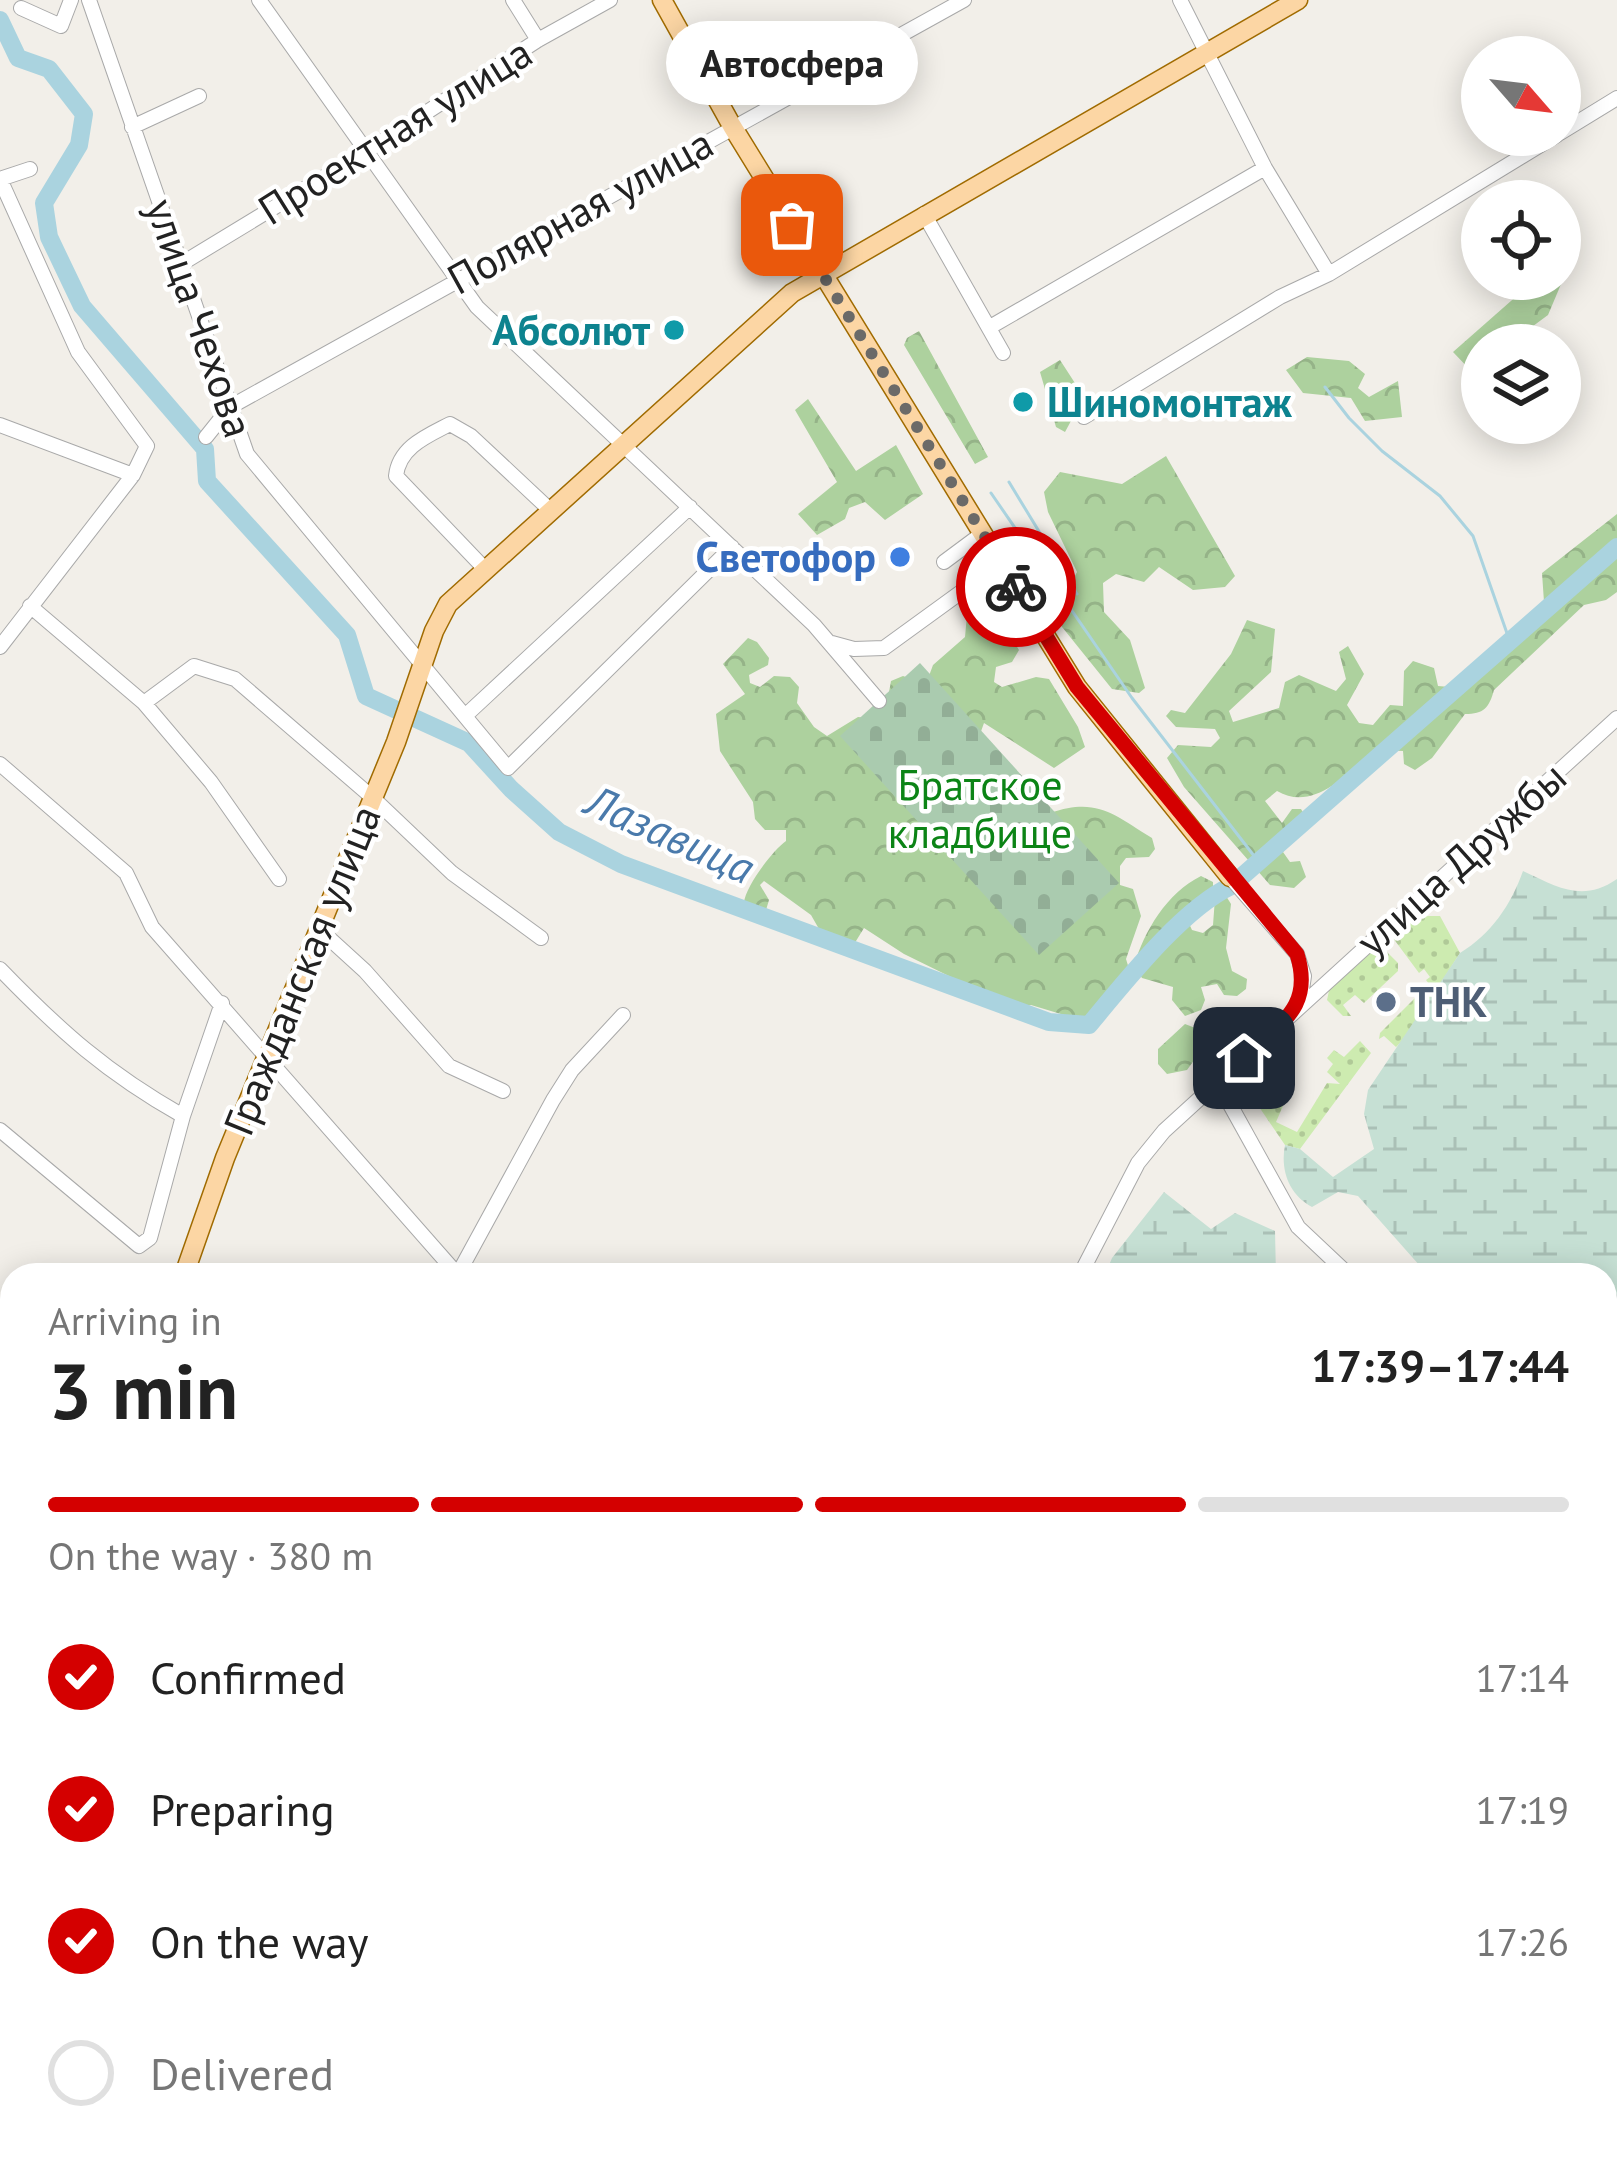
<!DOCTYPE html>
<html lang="en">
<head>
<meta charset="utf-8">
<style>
  body { margin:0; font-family:"PT Sans",sans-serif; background:#f2f2f2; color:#222; height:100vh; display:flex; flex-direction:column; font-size:45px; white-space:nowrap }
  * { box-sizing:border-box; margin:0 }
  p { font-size:39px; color:#767676 }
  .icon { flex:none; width:66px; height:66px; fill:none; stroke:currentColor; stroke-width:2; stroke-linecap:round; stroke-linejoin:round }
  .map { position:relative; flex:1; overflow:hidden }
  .panel { position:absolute; left:0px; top:1263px; width:1617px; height:900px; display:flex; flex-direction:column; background:#fff; border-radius:36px 36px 0 0; box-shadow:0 6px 30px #0003 }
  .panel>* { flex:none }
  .needle { width:78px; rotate:118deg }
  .controls { position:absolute; left:1461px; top:36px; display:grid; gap:24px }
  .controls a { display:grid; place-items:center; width:120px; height:120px; border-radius:50%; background:#fff; box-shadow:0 6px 30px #0003; font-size:60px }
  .pin { position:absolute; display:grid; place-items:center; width:102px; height:102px; color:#fff; margin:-51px; border-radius:24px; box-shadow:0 6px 18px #0006 }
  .courier { position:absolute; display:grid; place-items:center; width:120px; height:120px; margin:-60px; border:9px solid #d40000; border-radius:50%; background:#fff; color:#222; box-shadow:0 3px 15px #0007 }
  .bubble { position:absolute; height:84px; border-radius:42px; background:#fff; box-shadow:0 6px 30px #0003; font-size:39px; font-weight:600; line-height:84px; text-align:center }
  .overview em { font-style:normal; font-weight:600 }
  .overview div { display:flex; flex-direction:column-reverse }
  .overview { display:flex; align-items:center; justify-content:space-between; height:204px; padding:0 48px }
  h1 { font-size:78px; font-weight:600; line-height:90px }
  .bar { display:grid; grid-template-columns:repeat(4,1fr); gap:18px 12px; align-content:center; height:144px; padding:0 48px }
  .bar i { height:15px; border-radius:9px; background:#e0e0e0 }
  .bar .current { background:#d40000 }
  .bar p { grid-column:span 4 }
  ol { padding:0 48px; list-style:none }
  li { display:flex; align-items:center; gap:36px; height:132px }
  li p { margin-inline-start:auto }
  li .icon { padding:12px; border-radius:50%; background:#d40000; color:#fff; stroke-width:4 }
  li:last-child { color:#767676 }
  li i { width:66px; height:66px; border:6px solid #e0e0e0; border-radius:50% }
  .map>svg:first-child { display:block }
  .grass { fill:url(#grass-dots) }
  .forest { fill:url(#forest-crowns) }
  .wetland { fill:url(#wetland-marsh) }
  .cemetery { fill:url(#cemetery-stones) }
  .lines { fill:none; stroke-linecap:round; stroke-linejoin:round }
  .stream { stroke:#aad3df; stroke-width:3 }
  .river { stroke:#aad3df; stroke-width:18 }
  .minor-casing { stroke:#a9a9a9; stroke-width:16 }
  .major-casing { stroke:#a06b00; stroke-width:21 }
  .minor { stroke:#fff; stroke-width:14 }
  .major { stroke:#fcd6a4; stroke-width:18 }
  .done { stroke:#6b6a68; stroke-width:12; stroke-dasharray:0 21.6 }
  .route { stroke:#d40000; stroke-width:15 }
  .culture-dot { fill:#0f9aa8; stroke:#fff; stroke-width:4.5 }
  .shop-dot { fill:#3f7fe0; stroke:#fff; stroke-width:4.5 }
  .service-dot { fill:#5c6f8a; stroke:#fff; stroke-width:4.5 }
  .labels { text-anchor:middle; stroke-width:9; stroke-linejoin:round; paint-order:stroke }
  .street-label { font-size:42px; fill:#222; stroke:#fff }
  .culture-label { font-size:42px; font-weight:bold; fill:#0d838f; stroke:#fff; text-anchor:end }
  .shop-label { font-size:42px; font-weight:bold; fill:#366cbe; stroke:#fff; text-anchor:end }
  .park-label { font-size:42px; fill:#0c8416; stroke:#fff }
  .service-label { font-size:42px; font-weight:bold; fill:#4e5e75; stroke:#fff; text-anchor:start }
  .water-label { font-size:45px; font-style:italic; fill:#4a7aab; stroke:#fff }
</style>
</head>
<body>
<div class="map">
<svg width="1617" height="2163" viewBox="0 0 1617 2163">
  <defs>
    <pattern id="grass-dots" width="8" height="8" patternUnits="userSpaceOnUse" patternTransform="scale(3)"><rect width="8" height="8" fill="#cdebb0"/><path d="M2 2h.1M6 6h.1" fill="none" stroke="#b0c997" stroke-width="1.8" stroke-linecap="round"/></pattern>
    <pattern id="forest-crowns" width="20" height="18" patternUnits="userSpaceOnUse" patternTransform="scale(3)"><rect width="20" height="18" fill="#add19e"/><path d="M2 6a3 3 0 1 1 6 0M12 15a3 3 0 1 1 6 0" fill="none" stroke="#95b388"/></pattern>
    <pattern id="wetland-marsh" width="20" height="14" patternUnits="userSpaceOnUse" patternTransform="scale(3)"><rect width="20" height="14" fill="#c6e0d4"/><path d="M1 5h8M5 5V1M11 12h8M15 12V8" fill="none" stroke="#aac0b6"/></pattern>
    <pattern id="cemetery-stones" width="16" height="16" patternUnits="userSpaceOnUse" patternTransform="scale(3)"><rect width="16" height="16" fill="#aacbaf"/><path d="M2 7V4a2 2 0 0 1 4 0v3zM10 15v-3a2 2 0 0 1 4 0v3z" fill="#92ae96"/></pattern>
  </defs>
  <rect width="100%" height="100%" fill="#f2efe9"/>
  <path class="grass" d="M1428 916H1440L1460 953 1407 1036 1396 1047 1384 1036 1379 1039 1380 1033 1429 984 1426 980 1430 977 1424 969 1419 973 1390 934 1396 924Z
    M1373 947 1383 948 1398 963V971L1364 1003 1355 995 1343 1005 1351 1016H1343L1327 1000 1330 986Z
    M1360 1041 1371 1053 1300 1149 1285 1145 1253 1098 1275 1099 1283 1106 1276 1122 1297 1132 1327 1083 1340 1084 1327 1072 1333 1064 1327 1058 1334 1050 1344 1057Z
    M145 2151H308L353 2163H210L182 2154 177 2159Z"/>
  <path class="forest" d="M1560 253 1567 270 1548 315 1525 332 1528 345H1482V377L1474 374 1453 352 1536 279H1560Z
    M919 331 988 457 975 464 904 345 907 338Z
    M1307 357 1349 361 1365 374 1358 388 1369 397 1398 381 1402 417 1365 421 1351 398 1303 393 1286 370Z
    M1060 360 1084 397 1065 432 1056 427 1040 372Z
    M808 399 856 471 896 445 923 494 885 520 865 502 849 508 845 519 817 535 798 514 837 482 795 410Z
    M1166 456 1235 576 1225 587 1193 590 1159 567 1144 582 1116 574 1103 583 1104 612 1130 640 1145 688 1139 693 1112 689 1058 622 1060 605 1077 572 1048 512 1044 492 1060 472 1122 484Z
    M1617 514V592L1606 600 1584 605 1494 690C1489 708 1484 714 1465 714L1432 758 1415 770 1404 764 1403 751 1376 750C1349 772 1314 813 1277 791L1265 801 1282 823 1292 809H1301L1308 821 1283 852 1290 862 1300 861 1306 877 1294 888 1270 885 1184 787 1167 758 1178 745 1211 747 1220 738 1215 729 1176 727 1166 716 1171 710 1185 713 1231 654 1247 620 1275 629 1271 672 1229 711 1233 722 1279 708 1285 682 1299 675 1336 691 1346 679 1339 652 1348 646 1364 674 1347 705 1359 723 1373 725 1390 705 1403 706 1404 671 1413 661 1434 668 1438 686 1450 687 1544 602 1542 573Z
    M976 606 993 608 1019 650 1012 662 996 667 994 682 1002 687 1036 677 1049 679 1078 727 1085 747 1054 768 984 723 979 737 1050 813C1097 797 1113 814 1152 838L1155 849 1149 857 1126 858 1120 866V885L1133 889 1141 916 1126 959 1130 972 1084 1021 1031 1005 1016 1009 904 954 864 928 856 941 847 944 819 929 811 915 764 881 760 885 769 900 766 910H754L744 903C745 887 772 851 786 841V830H765L755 819 753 802 720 751 716 714 745 694 723 664 748 638 757 642 769 658 768 665 749 675 750 683 760 687 774 676 790 677 799 687 797 703 814 727 827 736 858 717 869 718 889 692 891 681 903 676 926 684 933 665 965 637 967 615Z
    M1201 876 1213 882V890L1186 917 1192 930 1203 933 1213 925 1215 898 1226 896 1231 904 1226 948 1232 971 1247 979 1246 989 1237 996 1224 995 1217 984 1201 987 1205 1000 1201 1010 1185 1016 1172 1000 1173 987 1142 978 1134 966C1144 931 1167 893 1201 876Z
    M1185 1024 1203 1031 1205 1045 1187 1070 1167 1074 1158 1064V1049Z"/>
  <path class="wetland" d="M1523 871C1558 887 1582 903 1617 879V1385L1605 1369V1275H1428L1358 1196 1338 1192 1312 1207C1289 1195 1280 1170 1285 1145L1300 1149 1333 1177 1374 1149 1364 1114 1368 1090 1460 953C1491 934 1511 905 1523 871Z
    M1164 1192 1211 1229 1235 1213 1275 1231 1276 1275H1105L1112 1258Z
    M12 1435V1646L0 1642V1447Z"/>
  <path class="cemetery" d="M920 663 1119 883 1039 955 840 736Z"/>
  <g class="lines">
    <path class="stream" d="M1325 387 1349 418 1382 451 1440 496 1473 536 1509 639
      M1009 482 1077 594
      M991 493 1132 698 1258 861
      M0 2093 12 2096
      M226 2151 272 2163"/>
    <path class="river" d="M0 20 18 58 49 69 84 114 79 145 44 203 49 237 82 306 205 449 207 481 347 635 366 696 469 743 511 789 559 832 621 864 1049 1022 1089 1025C1124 983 1182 909 1231 886L1617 547"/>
    <g class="minor-casing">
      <path id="minor" d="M89 0 247 454 508 768 732 547
        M259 0 477 307 814 625 879 701
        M513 0 538 40
        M1180 0 1265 168 1329 274
        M21 8 61 26 71 0
        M132 127 199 96
        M1560 133 1617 98
        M0 179 78 352 147 446 133 475 0 647
        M0 179 30 169
        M924 214 1003 353
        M181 264 367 151 538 40 610 0
        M990 327 1265 168
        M1084 417 1280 297 1329 274 1557 135
        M0 425 133 475
        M206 437 230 407 964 0
        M944 562 983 533
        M484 568 396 476C399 447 427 436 450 424L471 436 549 509
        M30 606 144 703 211 782 279 879
        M832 643 854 649 884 648 1001 563
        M144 703 194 666 235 679 373 798 452 873 541 938
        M465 716 690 507
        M0 764 126 873 152 927 458 1275
        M1230 877 1297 954 1304 976 1300 1003
        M320 930 365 971 449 1066 503 1091
        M0 969C61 1032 107 1073 183 1116
        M1217 1081 1298 1227 1349 1275
        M0 1130 139 1246 150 1238 183 1116 222 1003
        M458 1274 553 1100 572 1070 623 1015
        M1080 1275 1138 1163 1164 1131 1617 718
        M0 1323 12 1330
        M1605 1550 1617 1569
        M1605 1783 1617 1778
        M0 2061 12 2068
        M0 2113 12 2116
        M129 2151 170 2163
        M337 2151 384 2163
        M1129 2151 1132 2163
        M706 2163 709 2151
        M836 2163 852 2151"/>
    </g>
    <g class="major-casing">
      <path id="major" d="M662 0 732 126 1077 687 1230 877
        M184 1275 225 1158 396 742 434 631 448 604 792 293 1298 0
        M0 1954 12 1909"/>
    </g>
    <use href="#minor" class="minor"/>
    <use href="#major" class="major"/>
  </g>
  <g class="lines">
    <path class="done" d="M792 225 1016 587"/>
    <path class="route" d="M1016 587 1077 687 1297 954C1314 1009 1279 1023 1244 1058"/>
  </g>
  <g class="culture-dot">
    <circle cx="674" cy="330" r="12"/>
    <circle cx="1023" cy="402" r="12"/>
  </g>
  <circle class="shop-dot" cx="900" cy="557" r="12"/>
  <circle class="service-dot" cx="1386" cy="1002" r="12"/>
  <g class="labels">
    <g class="street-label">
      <text transform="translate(395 131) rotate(-32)" y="15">Проектная улица</text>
      <text transform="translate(580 211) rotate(-29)" y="15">Полярная улица</text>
      <text transform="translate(200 318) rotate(71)" y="15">улица Чехова</text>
      <text transform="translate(1461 859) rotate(-42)" y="15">улица Дружбы</text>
      <text transform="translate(302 970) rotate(-68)" y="15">Гражданская улица</text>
    </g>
    <g class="culture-label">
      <text x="650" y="345">Абсолют</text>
      <text x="1047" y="417" text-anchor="start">Шиномонтаж</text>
    </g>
    <g class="shop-label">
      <text x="876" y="572">Светофор</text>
    </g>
    <g class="park-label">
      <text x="980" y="800">Братское<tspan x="980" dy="48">кладбище</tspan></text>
    </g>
    <g class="service-label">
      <text x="1410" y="1017">ТНК</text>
    </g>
    <g class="water-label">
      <text transform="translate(670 834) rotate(24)" y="16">Лазавица</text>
    </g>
  </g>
</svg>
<div class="controls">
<a><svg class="needle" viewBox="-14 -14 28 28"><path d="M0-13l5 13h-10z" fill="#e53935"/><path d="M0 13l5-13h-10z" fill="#767676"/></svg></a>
<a><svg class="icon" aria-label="locate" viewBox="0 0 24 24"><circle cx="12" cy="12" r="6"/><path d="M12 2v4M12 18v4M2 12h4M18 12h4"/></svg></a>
<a><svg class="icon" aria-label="layers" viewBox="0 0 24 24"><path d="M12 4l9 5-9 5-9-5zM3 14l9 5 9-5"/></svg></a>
</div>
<div class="pin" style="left:792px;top:225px;background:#ea580c"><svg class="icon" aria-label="bag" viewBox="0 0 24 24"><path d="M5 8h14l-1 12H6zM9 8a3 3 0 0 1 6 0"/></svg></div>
<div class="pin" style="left:1244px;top:1058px;background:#1f2937"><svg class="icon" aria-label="home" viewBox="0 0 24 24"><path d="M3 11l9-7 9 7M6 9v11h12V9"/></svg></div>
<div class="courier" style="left:1016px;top:587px"><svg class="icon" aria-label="bike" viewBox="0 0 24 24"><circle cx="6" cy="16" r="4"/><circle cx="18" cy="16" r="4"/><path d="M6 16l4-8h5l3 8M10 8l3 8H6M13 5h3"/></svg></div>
<div class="bubble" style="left:666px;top:21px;width:252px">Автосфера</div>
<section class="panel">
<div class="overview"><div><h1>3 min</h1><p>Arriving in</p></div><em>17:39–17:44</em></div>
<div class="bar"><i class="current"></i><i class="current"></i><i class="current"></i><i></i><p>On the way · 380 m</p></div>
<ol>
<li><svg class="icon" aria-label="check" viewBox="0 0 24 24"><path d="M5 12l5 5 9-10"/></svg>Confirmed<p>17:14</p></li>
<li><svg class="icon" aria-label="check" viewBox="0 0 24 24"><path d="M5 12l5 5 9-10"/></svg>Preparing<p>17:19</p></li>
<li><svg class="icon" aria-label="check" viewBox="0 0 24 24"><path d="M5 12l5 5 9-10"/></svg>On the way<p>17:26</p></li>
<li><i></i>Delivered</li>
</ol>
</section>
</div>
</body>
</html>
